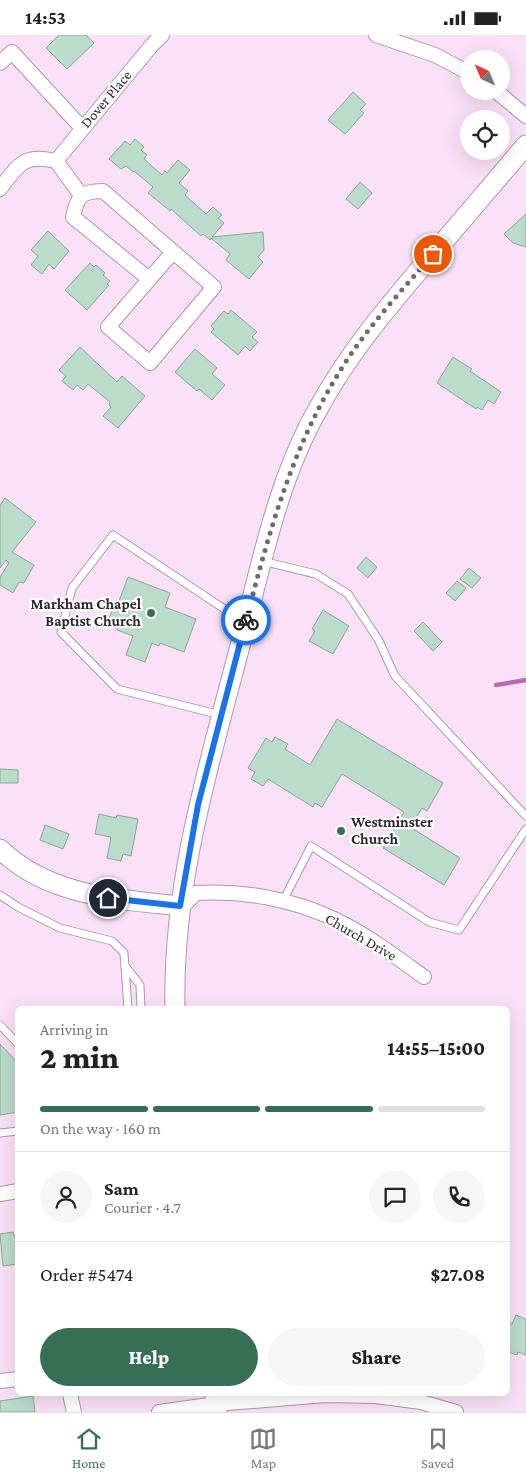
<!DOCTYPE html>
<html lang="en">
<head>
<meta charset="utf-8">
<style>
  body { margin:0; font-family:"Crimson Pro",serif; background:#f6f6f6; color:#222; height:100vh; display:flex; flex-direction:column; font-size:19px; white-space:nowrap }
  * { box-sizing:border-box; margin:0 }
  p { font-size:16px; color:#767676 }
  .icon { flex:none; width:28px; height:28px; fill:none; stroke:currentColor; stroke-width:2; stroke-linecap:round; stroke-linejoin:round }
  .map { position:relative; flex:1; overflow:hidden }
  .drawer { position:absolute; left:15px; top:971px; width:495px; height:390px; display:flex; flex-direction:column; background:#fff; border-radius:8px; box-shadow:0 5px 20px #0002 }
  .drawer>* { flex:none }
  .needle { width:32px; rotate:316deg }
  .controls { position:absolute; left:460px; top:15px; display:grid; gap:10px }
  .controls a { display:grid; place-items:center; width:50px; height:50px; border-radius:50%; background:#fff; box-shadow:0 5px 20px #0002; font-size:25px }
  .pin { position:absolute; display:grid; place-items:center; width:42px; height:42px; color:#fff; margin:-21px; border:2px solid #fff; border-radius:50%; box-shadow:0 1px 5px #0007 }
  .courier { position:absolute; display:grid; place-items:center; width:50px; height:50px; margin:-25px; border:4px solid #1a73e8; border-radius:50%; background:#fff; color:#222; box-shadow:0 1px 6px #0007 }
  .head em { font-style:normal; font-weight:800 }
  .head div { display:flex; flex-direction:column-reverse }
  .head { display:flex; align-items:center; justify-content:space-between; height:85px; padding:0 25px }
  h1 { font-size:32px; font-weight:800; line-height:38px }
  .bar { display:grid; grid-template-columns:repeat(4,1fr); gap:8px 5px; align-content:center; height:60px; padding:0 25px }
  .bar i { height:6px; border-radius:4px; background:#e0e0e0 }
  .bar .on { background:#366e56 }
  .bar p { grid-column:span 4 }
  .line { display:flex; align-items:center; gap:12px; padding:0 25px; border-top:1px solid #e0e0e0 }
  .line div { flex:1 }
  .round { display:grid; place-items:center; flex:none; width:52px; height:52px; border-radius:26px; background:#f6f6f6 }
  .button { display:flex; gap:10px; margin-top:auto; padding:10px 25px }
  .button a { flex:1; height:58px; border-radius:30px; background:#366e56; color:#fff; font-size:20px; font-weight:800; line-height:58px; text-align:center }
  .button a+a { background:#f6f6f6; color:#222 }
  .status { display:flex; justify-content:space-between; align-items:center; height:35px; padding:0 25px; background:#fff; direction:ltr }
  .status svg { height:14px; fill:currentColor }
  .tabs { display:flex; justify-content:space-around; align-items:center; height:70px; border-top:1px solid #e0e0e0; background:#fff; font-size:14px; color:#767676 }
  .tabs a { display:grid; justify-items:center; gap:2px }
  .tabs .on { color:#366e56 }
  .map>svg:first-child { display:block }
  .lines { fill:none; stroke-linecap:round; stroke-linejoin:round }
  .stream { stroke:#b76cb0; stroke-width:4.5 }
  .building { fill:#bbdbcb; stroke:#88a797 }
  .lane-casing { stroke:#ae96ab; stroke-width:9 }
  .street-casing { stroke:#ae96ab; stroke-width:16 }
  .secondary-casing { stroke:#ae96ab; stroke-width:21 }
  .lane { stroke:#fff; stroke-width:7 }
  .street { stroke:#fff; stroke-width:14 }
  .secondary { stroke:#fff; stroke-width:19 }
  .done { stroke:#766774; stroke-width:5; stroke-dasharray:0 9 }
  .route { stroke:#1a73e8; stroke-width:6 }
  .poi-dot { fill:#366e56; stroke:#fff; stroke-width:2 }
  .labels { text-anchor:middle; stroke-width:4.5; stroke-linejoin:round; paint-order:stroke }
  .street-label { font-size:15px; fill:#2f262e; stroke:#fff }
  .poi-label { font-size:15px; font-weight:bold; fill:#2f262e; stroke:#fff; text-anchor:end }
</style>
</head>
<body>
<div class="status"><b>14:53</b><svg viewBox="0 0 49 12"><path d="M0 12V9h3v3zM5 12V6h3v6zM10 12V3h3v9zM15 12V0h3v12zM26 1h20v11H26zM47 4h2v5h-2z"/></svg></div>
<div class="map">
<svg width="526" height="1377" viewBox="0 0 526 1377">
  <rect width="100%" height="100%" fill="#fae0f6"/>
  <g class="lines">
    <path class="stream" d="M496 650 526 645"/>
  </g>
  <path class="building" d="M59 0H86L94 8 67 34 46 13Z
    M353 57 366 69 360 75 364 78 345 99 328 85Z
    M135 104 144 112 141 115 147 120 144 124 162 140 165 136 167 138 178 125 190 135 179 148 188 156 185 160 206 179 213 172 222 180 218 183 224 188 212 202 263 197 264 215 258 222 263 227 249 244 226 225 230 219 211 203 210 205 203 199 201 201 171 174 170 176 148 158 153 152 134 136 133 137 126 131 121 134 109 124 125 106 130 110Z
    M360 147 372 158 358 174 346 164Z
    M526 179V212L513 208 504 199Z
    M48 196 69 216 54 234 49 229 42 239 31 230 38 221 31 215Z
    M90 228 94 232 96 230 105 238 103 240 110 246 107 249 109 250 87 275 65 255Z
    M231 275 257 297 252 302 258 307 250 316 245 311 238 320 211 297 214 294 211 291 224 276 228 279Z
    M80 312 117 347 122 341 145 361 118 393 103 381 111 372 109 370 110 367 88 349 83 355 77 350 73 355 62 346 66 341 59 335Z
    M195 314 217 333 212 339 225 350 212 365 199 354 197 356 175 337Z
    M453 322 472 334 470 336 501 357 494 369 488 365 482 375 477 372 476 374 437 348Z
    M5 463 36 487 12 517 34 530 24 548 19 547 13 558 0 550V542L9 528 6 525 0 533V470Z
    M366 522 377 532 368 543 357 533Z
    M469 533 481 543 472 553 460 544Z
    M128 542 170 558 165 572 196 584 184 617 160 608 159 611 152 608 145 627 126 620 133 601 117 595 119 590 108 586 116 565 119 566Z
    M457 546 466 553 455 566 446 558Z
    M323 575 349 591 333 619 309 606 315 596 312 594Z
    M423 587 442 607 433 616 414 596Z
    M337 684 443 748 427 776 422 773 410 792 460 823 444 850 383 813 404 777 342 739 322 772 315 768 313 772 268 744 263 751 251 744 255 737 248 733 266 703 272 707 275 702 288 709 285 714 310 730Z
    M0 734 18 735V748H0Z
    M99 779 116 783 117 780 138 784 131 821 123 819 121 826 107 823 111 802 95 799Z
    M45 790 69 799 63 814 40 805Z
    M0 1009 18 1028V1077L0 1080Z
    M13 1197 14 1201 18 1200V1229L3 1231 0 1199Z
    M516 1280 526 1284V1320L518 1317 517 1320 508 1317V1287L512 1289Z
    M33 1361 35 1377H0V1366Z"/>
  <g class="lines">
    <g class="lane-casing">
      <path id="lane" d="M262 526 316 539 348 559 378 604 395 641 526 781
        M221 680 117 654 61 597 72 553 113 500 244 587
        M0 860 18 872 60 893 112 906 124 918 128 974
        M283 866 311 811 429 887 459 895 526 794
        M126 932 140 950 141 974
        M0 990 18 1009
        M0 1098 18 1096"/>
    </g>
    <g class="street-casing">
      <path id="street" d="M376 0 435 20 469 38
        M0 28 12 17 82 93
        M496 56 526 81
        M56 126 152 10 162 0
        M0 154C18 130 24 118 56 126L81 160
        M149 244 73 182C77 162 81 156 103 156L214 252 150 328 108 292 173 217
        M180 871H183L196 858C242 855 292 864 334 884 366 899 395 921 424 942
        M0 1159 18 1156
        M0 1346 18 1344
        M70 1359 74 1377
        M159 1377 216 1369 325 1360 376 1361 421 1367 456 1377"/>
    </g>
    <g class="secondary-casing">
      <path id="secondary" d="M0 814C48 861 117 864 180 871
        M175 974C172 849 209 730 240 611 261 531 277 446 318 374 348 319 386 274 426 227 460 188 493 149 526 110
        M215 1359 217 1377"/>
    </g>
    <use href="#lane" class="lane"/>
    <use href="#street" class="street"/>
    <use href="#secondary" class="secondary"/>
  </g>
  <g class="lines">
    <path class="done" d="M246 585C271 491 294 404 349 322 374 285 405 252 433 219"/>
    <path class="route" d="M108 863 180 871 198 770 246 585"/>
  </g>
  <g class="poi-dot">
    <circle cx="151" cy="578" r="5"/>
    <circle cx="341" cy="796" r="5"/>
  </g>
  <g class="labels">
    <g class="street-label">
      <text transform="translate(106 64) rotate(-50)" y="5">Dover Place</text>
      <text transform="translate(361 902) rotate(30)" y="5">Church Drive</text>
    </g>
    <g class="poi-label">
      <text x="141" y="574">Markham Chapel<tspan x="141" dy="17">Baptist Church</tspan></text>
      <text x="351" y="792" text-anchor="start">Westminster<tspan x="351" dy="17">Church</tspan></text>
    </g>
  </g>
</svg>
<div class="controls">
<a><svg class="needle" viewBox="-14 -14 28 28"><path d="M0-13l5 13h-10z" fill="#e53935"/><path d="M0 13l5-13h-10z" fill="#767676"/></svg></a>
<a><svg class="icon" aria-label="locate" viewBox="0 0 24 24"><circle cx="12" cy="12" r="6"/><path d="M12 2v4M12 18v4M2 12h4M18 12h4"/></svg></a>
</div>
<div class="pin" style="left:433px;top:219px;background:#ea580c"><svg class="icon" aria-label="bag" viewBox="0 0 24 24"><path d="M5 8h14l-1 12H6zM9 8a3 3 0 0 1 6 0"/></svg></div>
<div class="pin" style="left:108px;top:863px;background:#1f2937"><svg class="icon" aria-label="home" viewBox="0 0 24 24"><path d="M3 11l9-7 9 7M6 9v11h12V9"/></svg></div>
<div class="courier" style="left:246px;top:585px"><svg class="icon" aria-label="bike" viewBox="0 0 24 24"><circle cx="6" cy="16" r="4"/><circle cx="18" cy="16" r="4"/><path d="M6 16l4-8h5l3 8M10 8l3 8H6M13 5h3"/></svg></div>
<section class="drawer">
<div class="head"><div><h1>2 min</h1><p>Arriving in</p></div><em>14:55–15:00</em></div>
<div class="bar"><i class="on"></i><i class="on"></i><i class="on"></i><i></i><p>On the way · 160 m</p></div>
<div class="line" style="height:90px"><a class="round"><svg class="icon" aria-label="person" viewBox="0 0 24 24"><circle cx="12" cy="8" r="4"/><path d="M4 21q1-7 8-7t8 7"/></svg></a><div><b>Sam</b><p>Courier · 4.7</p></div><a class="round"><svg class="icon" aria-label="chat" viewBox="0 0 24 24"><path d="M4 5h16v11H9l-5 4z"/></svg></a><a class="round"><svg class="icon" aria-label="phone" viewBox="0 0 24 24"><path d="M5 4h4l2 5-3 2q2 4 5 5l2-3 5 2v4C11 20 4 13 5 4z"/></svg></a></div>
<div class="line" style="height:65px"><div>Order #5474</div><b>$27.08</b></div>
<div class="button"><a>Help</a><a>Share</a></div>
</section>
</div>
<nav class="tabs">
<a class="on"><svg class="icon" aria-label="home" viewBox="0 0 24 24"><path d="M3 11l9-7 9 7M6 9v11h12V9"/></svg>Home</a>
<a><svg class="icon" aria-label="map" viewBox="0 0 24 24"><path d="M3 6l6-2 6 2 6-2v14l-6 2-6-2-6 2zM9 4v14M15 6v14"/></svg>Map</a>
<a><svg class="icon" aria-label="saved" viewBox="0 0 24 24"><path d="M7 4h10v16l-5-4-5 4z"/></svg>Saved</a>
</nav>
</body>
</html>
